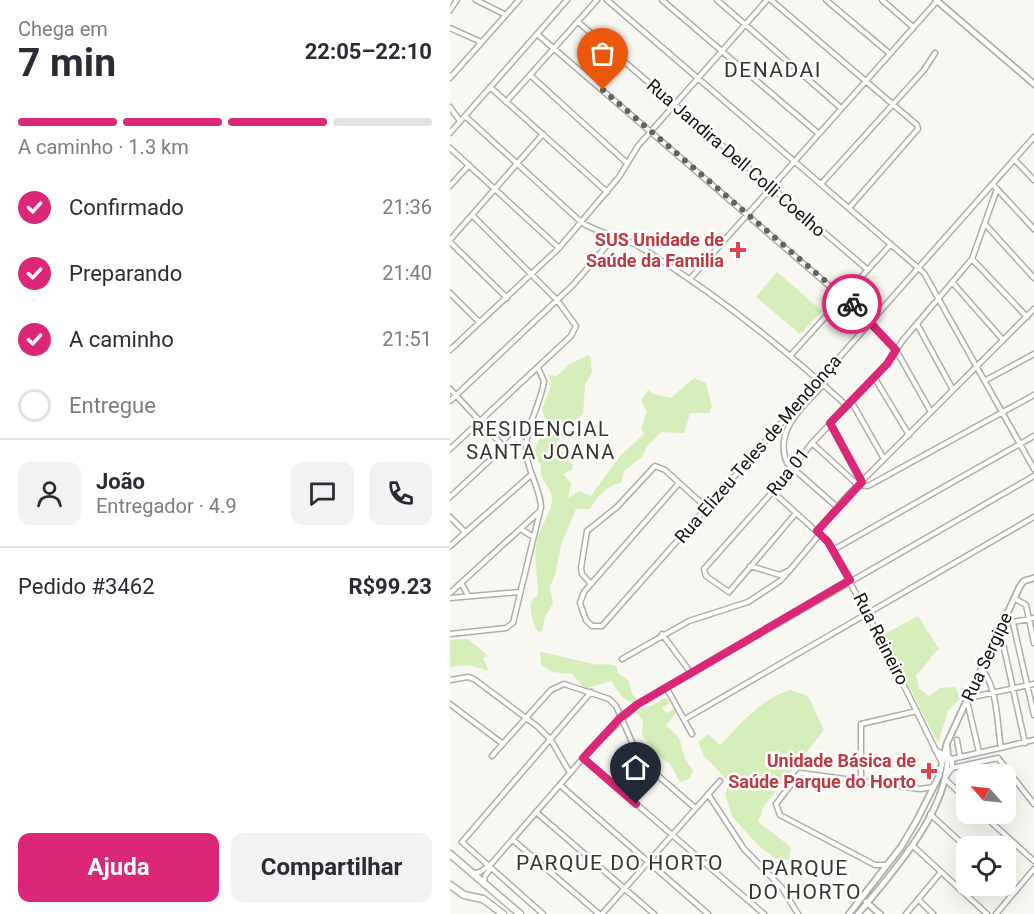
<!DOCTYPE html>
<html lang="pt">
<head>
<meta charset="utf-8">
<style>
  body { margin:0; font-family:Roboto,sans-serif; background:#f2f2f3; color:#2b2b33; height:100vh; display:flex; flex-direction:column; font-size:22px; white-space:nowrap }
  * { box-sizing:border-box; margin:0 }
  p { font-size:20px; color:#7c7c81 }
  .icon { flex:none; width:33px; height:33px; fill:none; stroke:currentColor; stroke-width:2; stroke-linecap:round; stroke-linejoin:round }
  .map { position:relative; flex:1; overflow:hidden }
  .sheet { display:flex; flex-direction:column; background:#fff; width:450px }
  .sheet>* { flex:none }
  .needle { width:39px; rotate:297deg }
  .fabs { position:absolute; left:506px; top:764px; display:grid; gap:12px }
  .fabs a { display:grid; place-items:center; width:60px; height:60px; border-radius:12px; background:#fff; box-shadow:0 6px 24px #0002; font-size:30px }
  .pin { position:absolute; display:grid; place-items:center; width:51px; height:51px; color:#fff; margin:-62px -26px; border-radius:50% 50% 50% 0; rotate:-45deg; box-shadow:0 0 6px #0007 }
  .pin .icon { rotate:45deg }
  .courier { position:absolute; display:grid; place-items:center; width:60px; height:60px; margin:-30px; border:4px solid #db2777; border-radius:50%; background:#fff; color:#222; box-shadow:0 2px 8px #0007 }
  .head em { font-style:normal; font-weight:700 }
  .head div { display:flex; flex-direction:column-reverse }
  .head { display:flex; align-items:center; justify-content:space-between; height:102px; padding:0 18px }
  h1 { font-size:39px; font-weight:700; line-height:45px }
  .bar { display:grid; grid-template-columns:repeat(4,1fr); gap:9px 6px; align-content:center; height:72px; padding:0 18px }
  .bar i { height:8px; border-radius:4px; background:#e1e1e2 }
  .bar .current { background:#db2777 }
  .bar p { grid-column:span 4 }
  .line { display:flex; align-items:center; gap:15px; padding:0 18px; border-top:2px solid #e1e1e2 }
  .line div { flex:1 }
  .round { display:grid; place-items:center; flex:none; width:63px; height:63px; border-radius:12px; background:#f2f2f3 }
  ol { padding:0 18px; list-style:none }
  li { display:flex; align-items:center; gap:18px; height:66px }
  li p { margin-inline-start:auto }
  li .icon { padding:6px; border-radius:50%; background:#db2777; color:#fff; stroke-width:4 }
  li:last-child { color:#7c7c81 }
  li i { width:33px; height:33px; border:3px solid #e1e1e2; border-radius:50% }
  .action { display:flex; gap:12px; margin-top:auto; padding:12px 18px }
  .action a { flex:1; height:69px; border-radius:12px; background:#db2777; color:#fff; font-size:24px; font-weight:700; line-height:69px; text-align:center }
  .action a+a { background:#f2f2f3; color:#2b2b33 }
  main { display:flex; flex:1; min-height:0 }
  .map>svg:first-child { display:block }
  .green { fill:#d4edb9 }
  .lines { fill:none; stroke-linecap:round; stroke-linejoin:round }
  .minor-casing { stroke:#afada8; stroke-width:7 }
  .tertiary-casing { stroke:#afada8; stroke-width:8 }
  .primary-casing { stroke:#afada8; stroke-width:9 }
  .minor { stroke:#fff; stroke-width:4 }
  .tertiary { stroke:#fff; stroke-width:4.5 }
  .primary { stroke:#fff; stroke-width:6 }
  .done { stroke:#62625e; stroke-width:6; stroke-dasharray:0 10.8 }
  .route { stroke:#db2777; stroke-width:8 }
  .health-dot { fill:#e0444e; stroke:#fff; stroke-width:2 }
  .labels { text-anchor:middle; stroke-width:5; stroke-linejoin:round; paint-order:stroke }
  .street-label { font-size:18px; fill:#11110f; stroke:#fff }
  .health-label { font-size:18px; font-weight:bold; fill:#be3a42; stroke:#fff; text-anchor:end }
  .neighbourhood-label { font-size:20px; letter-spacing:1.5px; fill:#363531; stroke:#fff }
  .quarter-label { font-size:21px; letter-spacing:1.5px; fill:#363531; stroke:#fff }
</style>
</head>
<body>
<main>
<section class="sheet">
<div class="head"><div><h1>7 min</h1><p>Chega em</p></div><em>22:05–22:10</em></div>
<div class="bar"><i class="current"></i><i class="current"></i><i class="current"></i><i></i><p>A caminho · 1.3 km</p></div>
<ol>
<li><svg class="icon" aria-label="check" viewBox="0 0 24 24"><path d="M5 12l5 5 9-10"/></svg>Confirmado<p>21:36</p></li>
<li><svg class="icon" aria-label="check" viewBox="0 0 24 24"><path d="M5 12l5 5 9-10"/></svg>Preparando<p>21:40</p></li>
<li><svg class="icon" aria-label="check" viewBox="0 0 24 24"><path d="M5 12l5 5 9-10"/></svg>A caminho<p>21:51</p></li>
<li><i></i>Entregue</li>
</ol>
<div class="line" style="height:108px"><a class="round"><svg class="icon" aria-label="person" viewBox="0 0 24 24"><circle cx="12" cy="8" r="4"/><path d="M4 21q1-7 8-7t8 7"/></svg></a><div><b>João</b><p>Entregador · 4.9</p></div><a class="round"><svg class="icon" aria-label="chat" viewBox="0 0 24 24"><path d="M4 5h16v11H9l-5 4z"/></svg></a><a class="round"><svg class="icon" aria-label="phone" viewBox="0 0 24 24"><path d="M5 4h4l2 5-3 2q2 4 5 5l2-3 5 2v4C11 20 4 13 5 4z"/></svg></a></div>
<div class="line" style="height:78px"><div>Pedido #3462</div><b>R$99.23</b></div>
<div class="action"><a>Ajuda</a><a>Compartilhar</a></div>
</section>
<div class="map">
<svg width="584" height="914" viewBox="0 0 584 914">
  <rect width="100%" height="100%" fill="#f9f7f1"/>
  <path class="green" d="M327 272 372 311 350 334 306 297Z
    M138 355 141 358 142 373 135 384 133 414 119 425 106 444 123 465 122 470 113 474 121 483 118 498 129 491 141 496 170 456 194 434 191 429 197 412 191 400 198 390 203 394 221 398 244 378 256 383 262 407 259 413H240L234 433 211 432 197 446 192 457 174 471 171 483C162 482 142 500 141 509H126L111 545 105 575 100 586 103 604 95 616 92 631 89 632C84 629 79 609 81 603 82 598 88 597 88 592 88 575 83 558 87 541 90 526 101 515 102 499 102 485 88 483 91 465 79 453 89 439 97 426L92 409 102 384 98 375 107 376 118 365Z
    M468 616 489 649C481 654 477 666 466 675L469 689 479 696 490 688 505 687 511 698 498 711 488 743 433 635Z
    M18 639 38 656 33 658 39 671 18 665 0 667V640Z
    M90 652C107 655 125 660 143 664 152 666 158 662 167 667V672L179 681 182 694 188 701 183 703 173 698 161 681 135 689 122 674 103 672 91 665Z
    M341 690 358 696 374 730 314 806 308 822 341 847 339 860 326 859 309 846 283 818 275 795 279 782 254 756 248 742 258 734 270 745C290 725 312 697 341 690Z
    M214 698 218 699 219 704 213 707V710L217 713 224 709 226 713 216 726C235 740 228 740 235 758 237 763 241 767 243 771L239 779 230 782 220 764 208 756 192 735 193 721 185 710 202 706Z"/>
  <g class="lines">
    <g class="minor-casing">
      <path id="minor" d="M26 0 56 15
        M157 0 474 273 584 469
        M212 0 369 134
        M267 0 391 108
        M321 0 467 125 468 129 399 208
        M376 0 439 53
        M432 0 463 27
        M0 10 7 0
        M128 22 418 270
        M0 28 31 42
        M87 34 420 321 446 350 481 412
        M80 75 177 163
        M0 78 69 0
        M40 87 157 192
        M56 102 147 0
        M0 107 10 121
        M15 116 131 222C150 235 171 235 190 247 265 293 332 346 397 406
        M0 133 117 0
        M0 148 109 248
        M564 159 584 180
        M371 184 474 70 485 53
        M0 186 19 165
        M547 189 584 229
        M535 224 584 278
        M0 240 93 134
        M0 242 57 298
        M522 259 577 317
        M240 279 487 1
        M503 283 553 340
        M0 293 29 322
        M467 324 503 390
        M0 350 109 248 169 177 188 146 317 0
        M341 355 441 244
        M424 377 459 435
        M536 380 584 354
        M374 384C354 406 323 430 337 463L387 507
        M0 389 54 447
        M0 401 123 285 165 236
        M401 401 434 459
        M380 423 412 482
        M62 440 68 439 76 444
        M362 443 408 485 418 486 584 395
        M0 449 121 336 126 326 107 300 22 215
        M229 483 134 592 130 603 136 620 142 626H152L584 137
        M323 492 378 542 434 645 492 763
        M0 497 81 422
        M346 513 279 592 256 576 254 569 333 480 362 443 437 364 453 340 522 259 547 189 542 184
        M0 517 15 532
        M71 529 83 537
        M367 531 397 496 584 309
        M0 546 82 474
        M383 550 584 436
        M300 566 330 575 340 570 370 534
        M11 583 18 595
        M141 584 132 574 131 568 137 531 167 507 205 466 215 470 257 508
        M0 593 90 511
        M0 598 70 592
        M564 598 576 605 584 643
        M563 623 584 715
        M552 624 584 618
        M0 634 56 628 63 623 91 507C90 486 76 470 76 449 76 425 91 404 94 381L88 368
        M212 634 241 673
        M546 638 551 641 554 648 575 743
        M172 659 239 621 298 602 330 581 340 570
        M531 669C548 686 547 725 551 748
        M0 680 18 677 24 679 88 727 101 740 120 773
        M216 687 242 734
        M518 698 584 684
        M517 701 529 752
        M0 704 53 744
        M235 719 584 517
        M507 740 510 757
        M485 750 502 759V768L497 775
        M42 756 101 690 114 684 159 699 166 706 190 760 244 807
        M133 758 314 914
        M502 759 584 740
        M502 768 548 758 584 804
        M496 780 516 799
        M411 781V724L467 711
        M110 785 258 914
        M258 794 294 849 332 888 348 914
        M86 812 204 914
        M531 813 584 861
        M480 814 516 847
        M63 840 149 914
        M463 846 537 914
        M437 865H425L330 815 326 804 350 773 470 789 484 787
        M24 873 30 872 42 863 140 750 188 704 584 476
        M34 883 35 876 40 869
        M555 883 565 892
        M468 899 483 914
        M93 914 12 842 141 692
        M152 914 270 781
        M456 914 491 872
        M546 914 584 869"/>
    </g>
    <g class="tertiary-casing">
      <path id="tertiary" d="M486 0 584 84
        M416 902 430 914
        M399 914 451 847 467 820 489 776 497 743 570 586 574 581 584 578
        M408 914C443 872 505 804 497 746"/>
    </g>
    <g class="primary-casing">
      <path id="primary" d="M0 854 70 914
        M0 885 14 895 33 899 53 914"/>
    </g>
    <use href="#minor" class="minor"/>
    <use href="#tertiary" class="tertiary"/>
    <use href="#primary" class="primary"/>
  </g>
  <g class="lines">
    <path class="done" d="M153 90 402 304"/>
    <path class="route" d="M186 804 133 758 170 718 188 704 400 580 378 542 367 531 412 482 380 423 437 364 446 350 402 304"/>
  </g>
  <g class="health-dot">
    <path d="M285 241h6v6h6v6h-6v6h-6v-6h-6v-6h6z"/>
    <path d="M476 762h6v6h6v6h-6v6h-6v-6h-6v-6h6z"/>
  </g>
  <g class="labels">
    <g class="street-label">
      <text transform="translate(286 158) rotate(41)" y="6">Rua Jandira Dell Colli Coelho</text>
      <text transform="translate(308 449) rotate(-49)" y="6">Rua Elizeu Teles de Mendonça</text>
      <text transform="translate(338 472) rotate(-51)" y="6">Rua 01</text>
      <text transform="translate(431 639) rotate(63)" y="6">Rua Reineiro</text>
      <text transform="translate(537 657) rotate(-65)" y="6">Rua Sergipe</text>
    </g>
    <g class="health-label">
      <text x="274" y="246">SUS Unidade de<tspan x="274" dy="21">Saúde da Familia</tspan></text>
      <text x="466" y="767">Unidade Básica de<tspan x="466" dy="21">Saúde Parque do Horto</tspan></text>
    </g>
    <g class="neighbourhood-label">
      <text x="91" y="436">RESIDENCIAL<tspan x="91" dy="23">SANTA JOANA</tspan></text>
    </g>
    <g class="quarter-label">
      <text x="323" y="77">DENADAI</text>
      <text x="170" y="870">PARQUE DO HORTO</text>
      <text x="355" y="875">PARQUE<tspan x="355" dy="24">DO HORTO</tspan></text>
    </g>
  </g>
</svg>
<div class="fabs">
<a><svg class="needle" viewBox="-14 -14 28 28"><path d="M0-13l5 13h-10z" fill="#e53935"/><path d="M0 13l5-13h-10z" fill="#7c7c81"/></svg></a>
<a><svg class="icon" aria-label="locate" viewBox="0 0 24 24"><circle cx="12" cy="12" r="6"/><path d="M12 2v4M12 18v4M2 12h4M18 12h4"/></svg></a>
</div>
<div class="pin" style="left:153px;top:90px;background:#ea580c"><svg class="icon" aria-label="bag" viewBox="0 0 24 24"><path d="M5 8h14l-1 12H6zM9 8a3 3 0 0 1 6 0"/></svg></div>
<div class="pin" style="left:186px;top:804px;background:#1f2937"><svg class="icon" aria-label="home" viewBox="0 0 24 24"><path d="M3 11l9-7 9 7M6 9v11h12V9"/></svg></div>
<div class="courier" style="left:402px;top:304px"><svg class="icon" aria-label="bike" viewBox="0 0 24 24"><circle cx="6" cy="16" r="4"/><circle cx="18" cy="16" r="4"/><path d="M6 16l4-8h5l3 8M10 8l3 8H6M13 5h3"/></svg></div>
</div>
</main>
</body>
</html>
